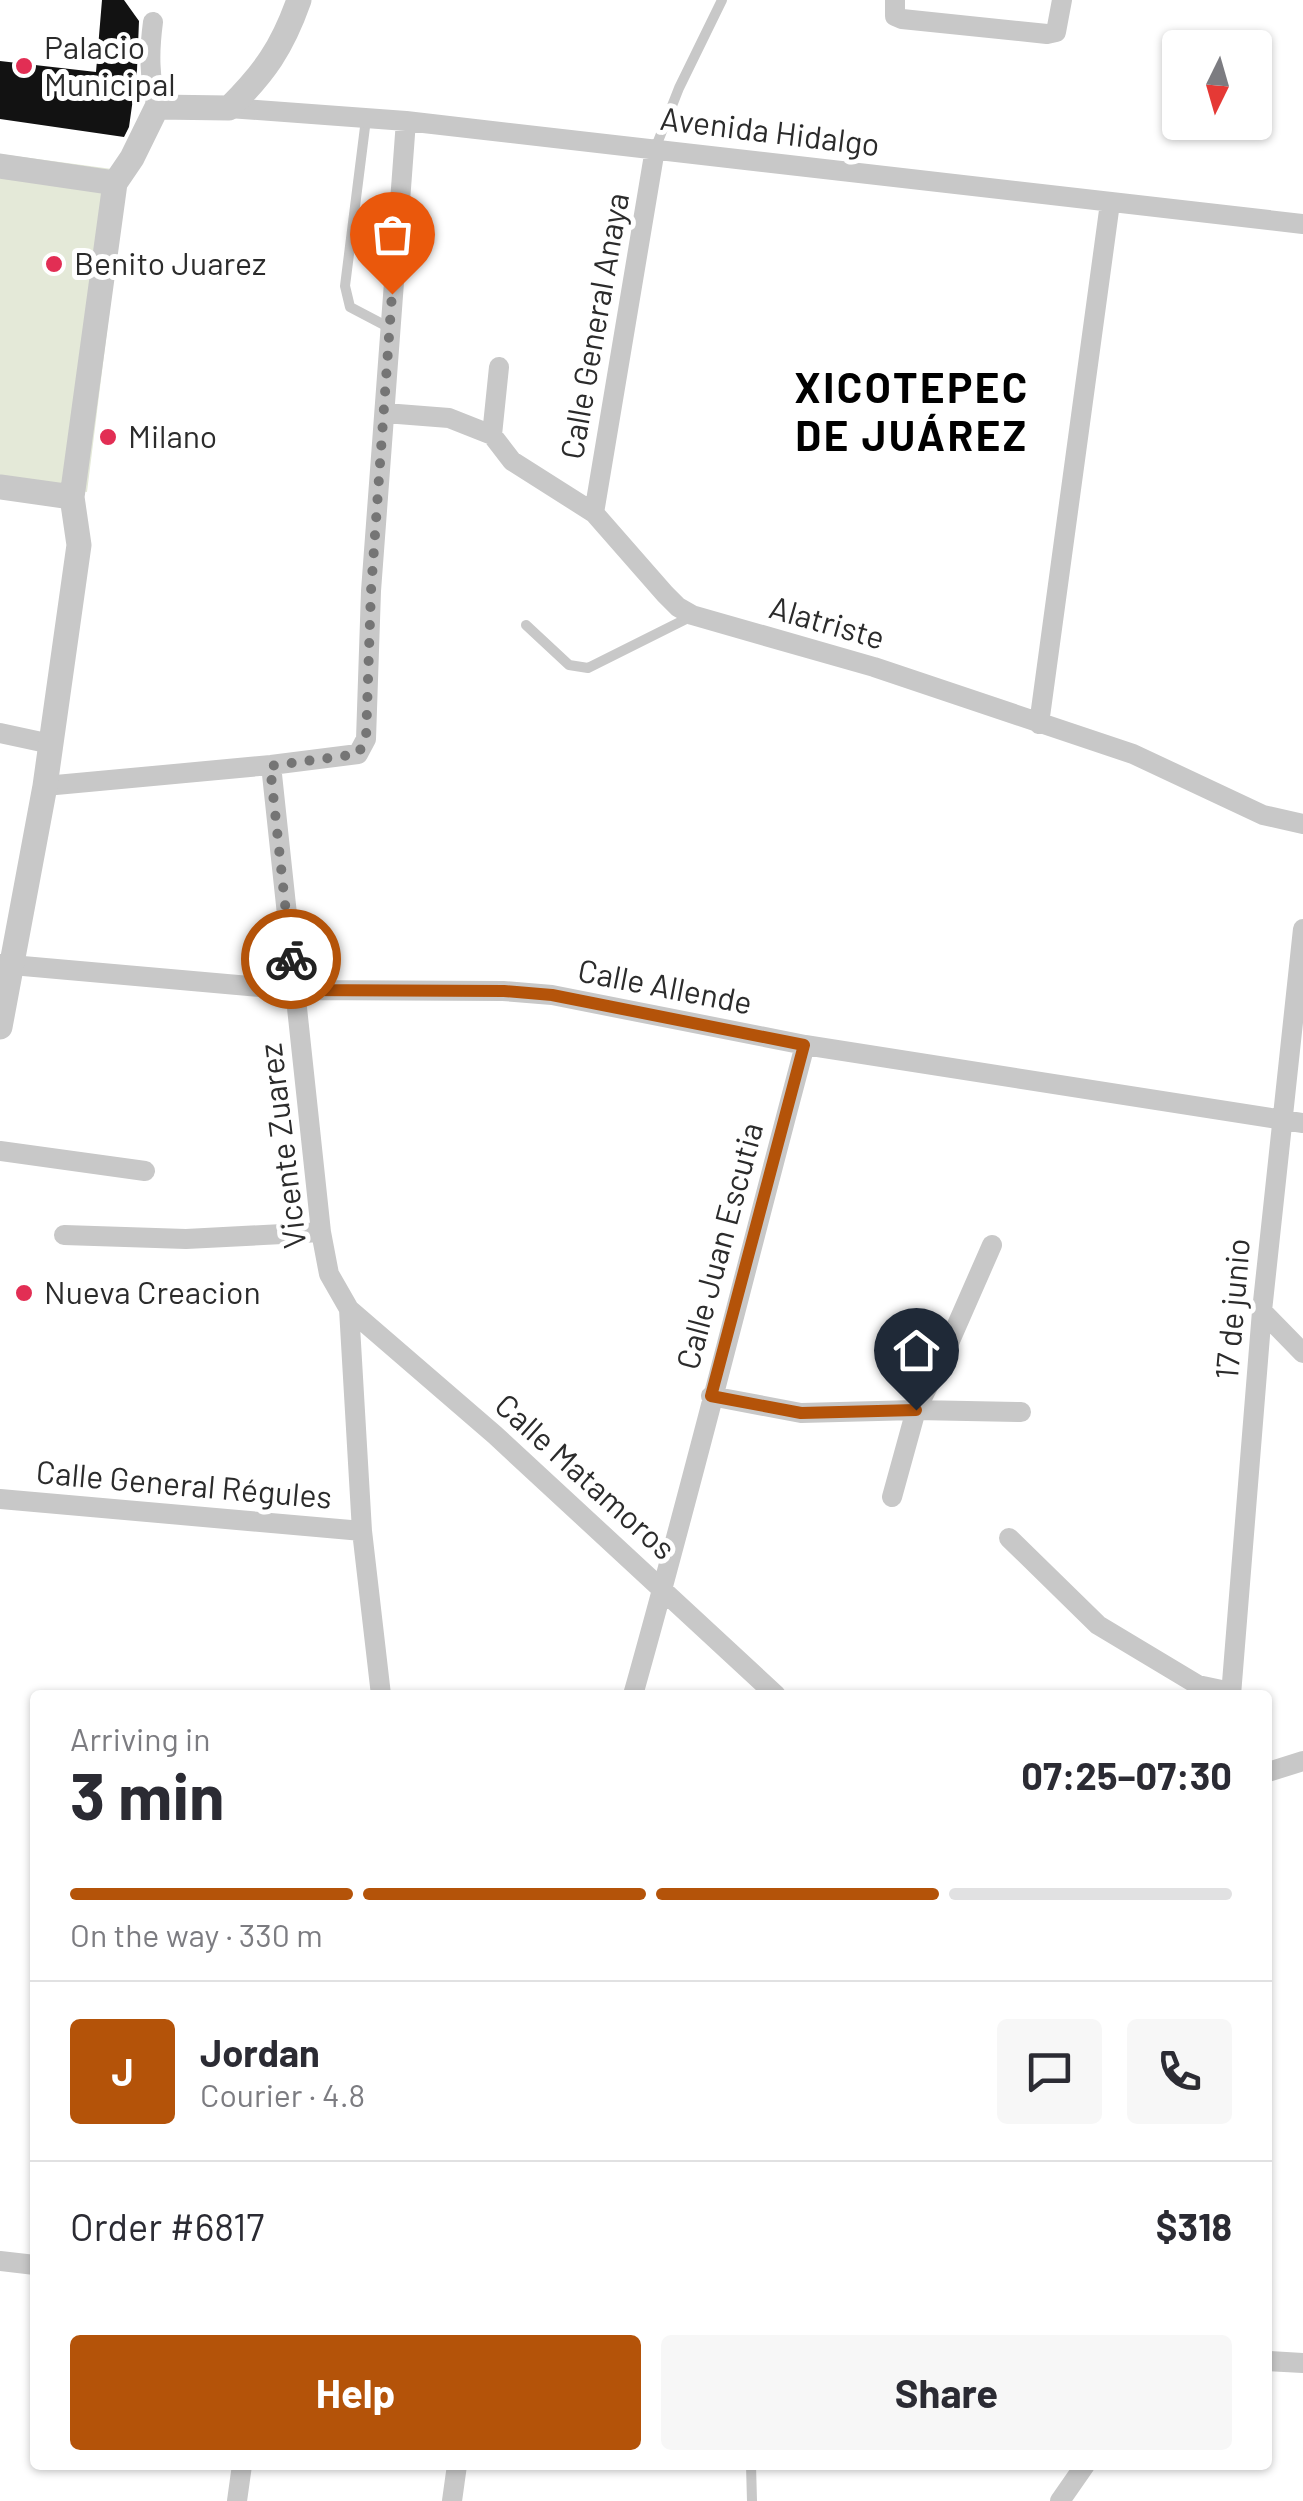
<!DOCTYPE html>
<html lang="en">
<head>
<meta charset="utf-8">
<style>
  body { margin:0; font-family:Barlow,sans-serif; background:#f7f7f7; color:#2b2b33; height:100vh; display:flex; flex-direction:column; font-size:38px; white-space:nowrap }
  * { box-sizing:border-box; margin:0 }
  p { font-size:32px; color:#7c7c81 }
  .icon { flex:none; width:55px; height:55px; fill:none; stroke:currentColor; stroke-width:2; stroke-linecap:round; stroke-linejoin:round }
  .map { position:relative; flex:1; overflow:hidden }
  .drawer { position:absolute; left:30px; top:1690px; width:1242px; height:780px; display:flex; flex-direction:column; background:#fff; border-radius:10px; box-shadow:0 2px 8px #0004 }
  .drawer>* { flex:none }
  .needle { width:65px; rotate:185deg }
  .fabs { position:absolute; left:1162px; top:30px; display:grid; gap:20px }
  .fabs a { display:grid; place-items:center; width:110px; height:110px; border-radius:10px; background:#fff; box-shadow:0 2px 8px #0004; font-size:50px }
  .pin { position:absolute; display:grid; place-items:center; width:85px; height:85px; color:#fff; margin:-102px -42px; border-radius:50% 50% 50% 0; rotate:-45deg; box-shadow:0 0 10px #0007 }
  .pin .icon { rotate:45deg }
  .courier { position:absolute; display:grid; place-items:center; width:100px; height:100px; margin:-50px; border:8px solid #b45309; border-radius:50%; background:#fff; color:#222; box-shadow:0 2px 12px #0007 }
  .head em { font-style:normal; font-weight:700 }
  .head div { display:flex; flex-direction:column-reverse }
  .head { display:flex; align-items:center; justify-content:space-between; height:170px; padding:0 40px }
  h1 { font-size:65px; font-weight:700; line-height:75px }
  .bar { display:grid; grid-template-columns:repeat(4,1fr); gap:15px 10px; align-content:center; height:120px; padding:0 40px }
  .bar i { height:12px; border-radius:8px; background:#e1e1e2 }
  .bar .current { background:#b45309 }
  .bar p { grid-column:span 4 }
  .line { display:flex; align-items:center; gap:25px; padding:0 40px; border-top:2px solid #e1e1e2 }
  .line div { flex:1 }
  .round { display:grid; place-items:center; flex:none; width:105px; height:105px; border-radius:10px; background:#f7f7f7 }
  .action { display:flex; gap:20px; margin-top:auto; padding:20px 40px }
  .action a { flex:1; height:115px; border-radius:10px; background:#b45309; color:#fff; font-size:40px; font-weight:700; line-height:115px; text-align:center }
  .action a+a { background:#f7f7f7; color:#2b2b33 }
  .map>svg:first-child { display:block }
  .green { fill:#e4e9d8 }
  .building { fill:#121212 }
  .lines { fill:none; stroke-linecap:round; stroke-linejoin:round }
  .service { stroke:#c8c8c8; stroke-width:10 }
  .minor { stroke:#c8c8c8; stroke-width:20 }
  .tertiary { stroke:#c8c8c8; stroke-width:25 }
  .done { stroke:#757575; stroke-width:10; stroke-dasharray:0 18 }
  .route { stroke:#b45309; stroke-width:12 }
  .poi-dot { fill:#e22e54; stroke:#fff; stroke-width:4 }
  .labels { text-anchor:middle; stroke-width:10; stroke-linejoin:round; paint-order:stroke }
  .poi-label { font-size:32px; fill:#2b2b2b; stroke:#fff; text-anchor:start }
  .street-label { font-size:32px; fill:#2b2b2b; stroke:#fff }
  .district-label { font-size:42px; font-weight:bold; letter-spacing:2.5px; fill:#000; stroke:#fff }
</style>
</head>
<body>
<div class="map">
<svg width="1303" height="2501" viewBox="0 0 1303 2501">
  <rect width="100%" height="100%" fill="#fff"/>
  <path class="green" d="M0 154 127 171 87 492 0 482Z"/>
  <path class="building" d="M102 0H124L139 21 137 70 129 127 124 137 0 119V61L96 72Z"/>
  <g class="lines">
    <path class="service" d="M366 119 345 286 350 307 390 328
      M655 149 679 88 722 0
      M526 625 569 665 588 668 692 616
      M751 2465 752 2501"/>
    <path class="minor" d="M895 0V16L902 19 1047 34 1056 32 1062 0
      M153 22C149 52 149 77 157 107
      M229 108 406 121 1303 224
      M385 413 449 418 492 435 512 461 594 513 665 594 678 607 692 615 874 667 1133 754 1263 815 1303 824
      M492 435 499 367
      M594 513 655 149
      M1039 724 1110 203
      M0 733 51 744
      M271 765 321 1232 329 1274 349 1309 362 1531 381 1695
      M45 786 271 765 358 754 366 739 371 591 406 121
      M0 964 294 990 503 991 552 995 805 1045 1303 1123
      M0 1151 145 1171
      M64 1235 186 1239 321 1232
      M349 1309 495 1435 776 1695
      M1262 1311 1303 1353
      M711 1396 801 1413 916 1410 1021 1412
      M892 1497 916 1410 942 1359 992 1245
      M0 1499 362 1531
      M1009 1538 1098 1625 1198 1685 1231 1692
      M633 1695C694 1479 747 1262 805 1045
      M1231 1695 1262 1311 1303 929
      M1268 1772 1303 1761
      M0 2261 35 2265
      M1268 2361 1303 2363
      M237 2501 242 2465
      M452 2501 457 2465
      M1060 2501 1085 2465"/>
    <path class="tertiary" d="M0 166 115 183
      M0 487 72 497
      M0 1027 45 786 79 545 72 497 115 183 132 158 157 107 229 108C265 72 282 48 299 0"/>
  </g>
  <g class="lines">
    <path class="done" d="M291 959 270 766 358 754 366 739 371 591 392 294"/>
    <path class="route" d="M291 959 294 990 504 991 552 995 804 1045 711 1396 801 1413 916 1410"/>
  </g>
  <g class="poi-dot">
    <circle cx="24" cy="66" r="10"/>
    <circle cx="54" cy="264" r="10"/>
    <circle cx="108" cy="437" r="10"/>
    <circle cx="24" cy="1293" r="10"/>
  </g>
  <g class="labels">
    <g class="poi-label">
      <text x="44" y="59">Palacio<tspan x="44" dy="37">Municipal</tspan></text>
      <text x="74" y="275">Benito Juarez</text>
      <text x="128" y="448">Milano</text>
      <text x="44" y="1304">Nueva Creacion</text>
    </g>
    <g class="street-label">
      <text transform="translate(770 132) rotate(7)" y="11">Avenida Hidalgo</text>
      <text transform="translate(595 326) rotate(-80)" y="11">Calle General Anaya</text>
      <text transform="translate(827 623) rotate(16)" y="11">Alatriste</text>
      <text transform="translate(665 987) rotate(11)" y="11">Calle Allende</text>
      <text transform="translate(283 1146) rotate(-97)" y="11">Vicente Zuarez</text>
      <text transform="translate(720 1246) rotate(-75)" y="11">Calle Juan Escutia</text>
      <text transform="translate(1233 1309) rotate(-85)" y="11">17 de junio</text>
      <text transform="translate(585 1477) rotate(42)" y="11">Calle Matamoros</text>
      <text transform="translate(184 1485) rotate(5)" y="11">Calle General Régules</text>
    </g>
    <g class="district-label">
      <text x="912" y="403">XICOTEPEC<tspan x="912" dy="48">DE JUÁREZ</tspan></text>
    </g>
  </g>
</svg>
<div class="fabs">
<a><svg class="needle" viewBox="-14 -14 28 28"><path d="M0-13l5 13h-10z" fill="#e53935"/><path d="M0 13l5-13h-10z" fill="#7c7c81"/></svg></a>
</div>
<div class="pin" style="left:392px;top:294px;background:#ea580c"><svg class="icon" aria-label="bag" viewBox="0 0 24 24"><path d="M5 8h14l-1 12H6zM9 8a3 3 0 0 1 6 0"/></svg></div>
<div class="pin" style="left:916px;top:1410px;background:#1f2937"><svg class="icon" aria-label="home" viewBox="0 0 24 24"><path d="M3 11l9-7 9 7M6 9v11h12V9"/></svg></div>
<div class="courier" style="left:291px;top:959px"><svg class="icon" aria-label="bike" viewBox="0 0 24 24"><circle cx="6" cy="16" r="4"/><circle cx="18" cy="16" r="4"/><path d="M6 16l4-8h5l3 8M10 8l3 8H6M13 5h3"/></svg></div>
<section class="drawer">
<div class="head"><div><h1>3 min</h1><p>Arriving in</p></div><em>07:25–07:30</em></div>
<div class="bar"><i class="current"></i><i class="current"></i><i class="current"></i><i></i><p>On the way · 330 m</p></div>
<div class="line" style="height:180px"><b class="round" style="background:#b45309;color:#fff">J</b><div><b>Jordan</b><p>Courier · 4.8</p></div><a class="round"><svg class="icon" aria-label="chat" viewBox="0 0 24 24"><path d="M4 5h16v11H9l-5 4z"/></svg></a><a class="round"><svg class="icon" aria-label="phone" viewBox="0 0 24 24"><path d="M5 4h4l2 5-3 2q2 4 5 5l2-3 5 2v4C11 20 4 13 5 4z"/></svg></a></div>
<div class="line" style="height:130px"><div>Order #6817</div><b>$318</b></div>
<div class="action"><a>Help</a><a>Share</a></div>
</section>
</div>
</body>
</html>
